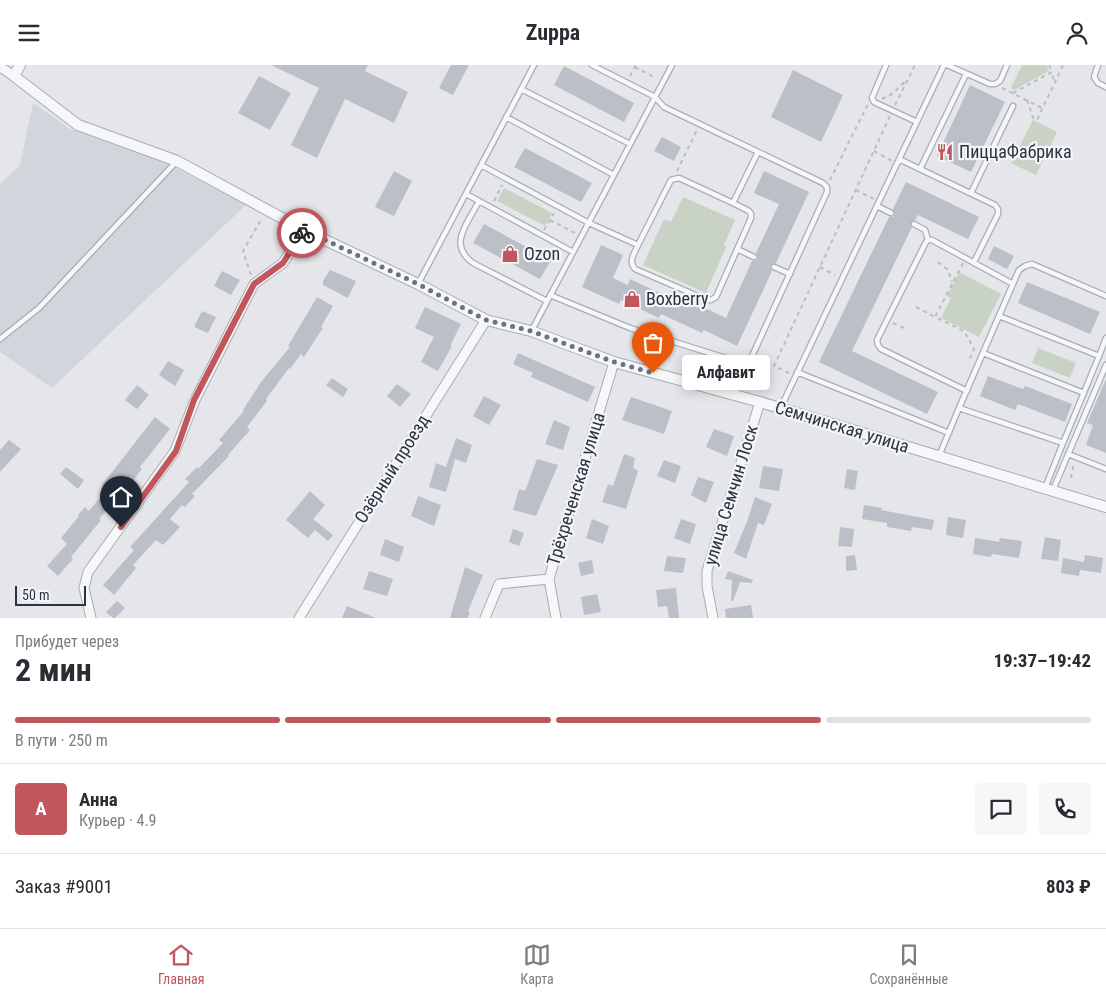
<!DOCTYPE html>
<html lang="ru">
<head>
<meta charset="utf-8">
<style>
  body { margin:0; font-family:"Roboto Condensed",sans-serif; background:#f7f7f7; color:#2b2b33; height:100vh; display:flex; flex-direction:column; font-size:19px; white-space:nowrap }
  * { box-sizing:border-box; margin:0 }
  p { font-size:16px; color:#7c7c81 }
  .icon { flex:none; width:28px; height:28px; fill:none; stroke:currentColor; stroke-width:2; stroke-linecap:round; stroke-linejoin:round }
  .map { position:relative; height:553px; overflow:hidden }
  .drawer { display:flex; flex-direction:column; background:#fff; flex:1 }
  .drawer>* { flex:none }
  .scale { position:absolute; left:15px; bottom:12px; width:71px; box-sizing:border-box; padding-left:5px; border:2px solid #2d3241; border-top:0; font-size:14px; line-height:18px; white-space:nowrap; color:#2d3241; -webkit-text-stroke:4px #f4f5f8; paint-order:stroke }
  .pin { position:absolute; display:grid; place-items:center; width:42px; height:42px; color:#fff; margin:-51px -21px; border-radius:50% 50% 50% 0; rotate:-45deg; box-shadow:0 0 5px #0007 }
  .pin .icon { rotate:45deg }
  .courier { position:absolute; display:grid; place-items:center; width:50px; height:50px; margin:-25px; border:4px solid #c1575c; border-radius:50%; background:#fff; color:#222; box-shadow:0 1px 6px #0007 }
  .bubble { position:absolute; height:35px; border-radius:5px; background:#fff; box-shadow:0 2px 12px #0003; font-size:16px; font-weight:700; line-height:35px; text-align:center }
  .head em { font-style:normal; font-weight:700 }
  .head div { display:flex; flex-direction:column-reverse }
  .head { display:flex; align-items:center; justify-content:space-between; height:85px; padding:0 15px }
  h1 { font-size:32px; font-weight:700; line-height:38px }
  .bar { display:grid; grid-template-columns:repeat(4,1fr); gap:8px 5px; align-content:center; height:60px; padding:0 15px }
  .bar i { height:6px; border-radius:4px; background:#e1e1e2 }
  .bar .selected { background:#c1575c }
  .bar p { grid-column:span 4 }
  .line { display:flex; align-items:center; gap:12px; padding:0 15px; border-top:1px solid #e1e1e2 }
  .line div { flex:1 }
  .round { display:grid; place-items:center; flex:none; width:52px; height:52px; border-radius:5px; background:#f7f7f7 }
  header { display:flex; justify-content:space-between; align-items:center; height:65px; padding:0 15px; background:#fff; font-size:22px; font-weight:700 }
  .dock { display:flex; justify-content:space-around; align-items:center; height:70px; border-top:1px solid #e1e1e2; background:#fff; font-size:14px; color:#7c7c81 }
  .dock a { display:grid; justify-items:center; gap:2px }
  .dock .selected { color:#c1575c }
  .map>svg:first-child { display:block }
  .built { fill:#d2d5dc }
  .green { fill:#c8d3c6 }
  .building { fill:#bcbfc7 }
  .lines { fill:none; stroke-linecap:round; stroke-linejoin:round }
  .service-casing { stroke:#a9acb4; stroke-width:7 }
  .minor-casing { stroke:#a9acb4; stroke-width:11 }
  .tertiary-casing { stroke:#a9acb4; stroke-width:12 }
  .path { stroke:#babcc2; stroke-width:2; stroke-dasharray:4 4; stroke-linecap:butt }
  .service { stroke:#f6f7f9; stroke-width:4.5 }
  .minor { stroke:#f6f7f9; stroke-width:9 }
  .tertiary { stroke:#f6f7f9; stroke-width:10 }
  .done { stroke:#6d717c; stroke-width:5; stroke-dasharray:0 9 }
  .route { stroke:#c1575c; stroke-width:6 }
  .labels { text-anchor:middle; stroke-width:4.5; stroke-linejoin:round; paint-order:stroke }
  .poi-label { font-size:18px; fill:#2d3241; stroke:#f4f5f8; text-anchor:start }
  .street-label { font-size:18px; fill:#2d3241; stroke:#f4f5f8 }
</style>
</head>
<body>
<header><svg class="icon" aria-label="menu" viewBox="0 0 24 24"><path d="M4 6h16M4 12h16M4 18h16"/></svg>Zuppa<svg class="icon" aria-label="person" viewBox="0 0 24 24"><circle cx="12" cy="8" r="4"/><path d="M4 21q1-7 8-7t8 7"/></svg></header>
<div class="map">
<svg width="1106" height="553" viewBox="0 0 1106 553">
  <rect width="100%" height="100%" fill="#e4e6ea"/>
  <path class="built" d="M33 38 70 64 166 98 246 140 52 323 0 287V119L20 100Z"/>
  <path class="green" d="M1022 0H1047L1049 6 1014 25 1011 23Z
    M1033 55 1057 67 1036 110 1011 98Z
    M504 123 552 148 545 161 497 136Z
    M683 132 735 155 724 180 726 182 706 228 643 200 664 154 671 157Z
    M959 207 1001 229 979 272 941 253 951 233 947 231Z
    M1038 283 1076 298 1070 313 1032 298Z"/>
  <path class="building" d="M271 0H368L365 6 408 27 394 58 345 34 317 93 291 80 319 23Z
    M451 0H469L453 30 439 23Z
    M564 1 634 38 624 57 554 20Z
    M793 5 843 30 821 77 771 52Z
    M259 11 291 28 270 65 238 48Z
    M970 20 1005 37 971 107 937 91Z
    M662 72 681 82 674 96 654 86Z
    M525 83 592 118 581 137 514 102Z
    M394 106 412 116 394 151 375 142Z
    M764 106 809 127 776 198 771 200 770 203 772 206 737 281 704 265 702 268 661 249 659 253 621 235 619 239 582 222 601 180 623 190 613 213 628 220 630 214 668 232 671 227 726 253 752 196H756L758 193 756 188 779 139 754 128Z
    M906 117 979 152 968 174 918 150 915 155 912 156 910 160 912 162 852 286 938 327 927 349 819 297 889 152H893L895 149 893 144Z
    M484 159 551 195 540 214 473 178Z
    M994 181 1014 191 1007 204 988 194Z
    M330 205 356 216 348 233 323 220V216Z
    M222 206 240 215 231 230 214 221Z
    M1027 217 1100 247 1090 269 1018 238Z
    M317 232 333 241 321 262 323 263 304 292 301 289 290 304 289 303 266 334 267 336 247 362 250 365 228 390 229 391 192 429 195 431 185 442 182 440 170 454 180 462 163 480 156 475 133 500 136 503 114 530 103 520 134 485 130 482 189 417 185 414 197 402 198 404 223 378 219 375 244 346 243 345 261 317 290 282 288 281Z
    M425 242 461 259 450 281H452L438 306 421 297 434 272 415 263Z
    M202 246 216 252 208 268 194 262Z
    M518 288 595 322 588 337 531 312 533 308 513 299Z
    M168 296 184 305 175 321 159 310Z
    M988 311 1023 324 1025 321 1072 339 1065 357 1018 339 1015 345 980 331Z
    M332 313 348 324 343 332 326 320Z
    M1106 314V388L1086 380 1093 360 1087 358Z
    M397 319 411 329 400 342 387 331Z
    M137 320 149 330 137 344 125 335Z
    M484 331 501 340 489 360 473 351Z
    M631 332 672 346 664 369 622 355Z
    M155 352 170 364 140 402 142 404 119 433 118 432 99 454 101 455 71 492 73 494 58 511 47 501 67 479 61 473 79 451 78 450 85 442 89 446 107 424 102 420Z
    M554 355 570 362 563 385 545 379Z
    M714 364 734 371 727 391 706 382Z
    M456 373 472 380 466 398 455 394 446 427 429 422 436 398 446 402Z
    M9 375 21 384 0 407V385Z
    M624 389 635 393 633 403 638 406 626 444 602 437 608 419 613 421Z
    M537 394 558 400 536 451 513 445 519 424 525 426Z
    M664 395 681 401 675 418 657 411Z
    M763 401 783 404 779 426 759 423Z
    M66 402 84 415 78 424 60 409Z
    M847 404 858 406 855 425 844 423Z
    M698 412 714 417 706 438 691 430Z
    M310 426 325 440 313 454 333 470 328 476 315 465 308 473 286 455Z
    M418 431 441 440 434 461 411 451Z
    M755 432 772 439 764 460 758 458 746 494 734 488 748 454Z
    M864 440 882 443 881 445 934 455 932 465 912 462 911 466 887 462V458L862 454Z
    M948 452 966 455 963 473 946 470Z
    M592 454 609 461 603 479 586 473Z
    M681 454 696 459 690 479 674 473Z
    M840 462 854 464 852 482 838 481Z
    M513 464 524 468 519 481 509 477Z
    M1045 472 1061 475 1058 496 1041 494Z
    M975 473 999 477 1000 473 1022 476 1019 493 992 489 991 492 973 489Z
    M385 474 404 482 399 497 380 490Z
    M855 490 857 505 846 506V491Z
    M1085 490 1103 493 1101 508 1080 505 1079 511 1061 508 1063 493 1084 497Z
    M667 491 686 493 683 508 664 506Z
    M592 495 594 508 581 511 578 498Z
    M465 502 483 510 468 546 470 547 468 553H450Z
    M369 506 393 514 387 531 363 524Z
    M728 506 753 515 752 518 740 517 733 536H731L732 515 725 514Z
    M676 523 679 553H669L667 541 658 542 656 525Z
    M597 529 601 547 584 550 581 532Z
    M117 536 125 543 115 553H113L106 547Z
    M751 540 753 553H726L725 544Z
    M347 541 376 553H342Z"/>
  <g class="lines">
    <g class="service-casing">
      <path id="service" d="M592 0 655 32 664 42 823 118 827 122V127L748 300
        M886 0 872 33 874 37 917 57
        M947 0 990 19H995L1000 16 1007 0
        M1098 0 1094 12 1098 18 1106 22
        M521 24 630 79
        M506 52 614 110
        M899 94 995 140 998 144V149L974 197
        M481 100 589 158 638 180 671 115 679 113 733 138
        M920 104 966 9
        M971 128 1013 41
        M466 129 573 187
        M479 136C468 158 447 179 473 198L547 236
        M877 141 891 148
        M914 159 925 165 928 175
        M638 180C634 189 628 196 635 204L707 235H711L716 232 751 153V149L749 146 733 138 758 87
        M737 184 754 192
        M774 202 790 209
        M418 219 534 0
        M550 230 630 263 748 300 735 329
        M999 251 1019 205 1025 201 1032 199 1106 231
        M532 265 672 0
        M0 274 39 243 176 97
        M983 288 1084 328
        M1099 291 1106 273
        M797 307 949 368
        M967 326 881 284 878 280 877 275 926 177 928 175H932L1013 219
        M781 342 944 0
        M959 343 999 251 1099 291 1063 378
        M1068 389 1106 404
        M939 391 959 343 1063 378 1045 423
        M1053 425 1106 300"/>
    </g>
    <g class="minor-casing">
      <path id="minor" d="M0 2 14 11
        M91 553 84 523 88 507 175 386 195 335 254 219 283 198 304 165
        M299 553 486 255
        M485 553 499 519 549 514
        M556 553 549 514 614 297
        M713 553 707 521V506L760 337"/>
    </g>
    <g class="tertiary-casing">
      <path id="tertiary" d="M20 0 14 11 78 60 177 96 304 165 418 219 486 255 531 266 614 297 760 337 1106 442"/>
    </g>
    <path class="path" d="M1049 0 1052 7
      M635 2 654 12
      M630 11 636 0
      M1002 23 1042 43
      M1013 28 1052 7 1054 16
      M882 34 892 29 906 16
      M1027 35 1033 53 1037 55 1063 0
      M895 40 915 0
      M874 86 892 96
      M677 106 697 65
      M830 115 868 39
      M856 125 874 134
      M494 136 502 120
      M550 155 577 169
      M544 165 554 148
      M938 197 948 205 952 217
      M963 198 935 252 964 266 974 284 970 293
      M820 202 835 210
      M251 210 243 186 262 153
      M916 242 935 252
      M893 258 904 263
      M789 308 774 301 890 51
      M1071 413 1074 398"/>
    <use href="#service" class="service"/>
    <use href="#minor" class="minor"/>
    <use href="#tertiary" class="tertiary"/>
  </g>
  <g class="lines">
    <path class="done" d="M302 168 304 165 418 219 486 255 531 266 614 297 653 308"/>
    <path class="route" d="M121 462 176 386 194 335 254 219 283 198 302 168"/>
  </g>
  <defs>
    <g id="restaurant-bare" transform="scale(1.35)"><path d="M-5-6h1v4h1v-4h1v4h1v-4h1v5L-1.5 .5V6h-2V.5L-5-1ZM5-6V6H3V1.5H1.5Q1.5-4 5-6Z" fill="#c1575c" stroke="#f4f5f8" stroke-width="2.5" paint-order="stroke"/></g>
    <g id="shop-bare" transform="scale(1.35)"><path d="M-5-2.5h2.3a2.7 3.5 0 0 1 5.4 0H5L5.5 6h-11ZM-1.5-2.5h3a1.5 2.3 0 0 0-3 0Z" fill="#c1575c" stroke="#f4f5f8" stroke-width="2.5" paint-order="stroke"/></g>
  </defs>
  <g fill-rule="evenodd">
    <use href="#restaurant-bare" x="945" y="87"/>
    <use href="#shop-bare" x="510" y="189"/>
    <use href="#shop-bare" x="632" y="234"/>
  </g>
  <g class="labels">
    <g class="poi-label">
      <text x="959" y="93">ПиццаФабрика</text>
      <text x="524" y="195">Ozon</text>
      <text x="646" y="240">Boxberry</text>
    </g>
    <g class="street-label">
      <text transform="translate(842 362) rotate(17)" y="6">Семчинская улица</text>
      <text transform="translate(392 404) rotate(-58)" y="6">Озёрный проезд</text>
      <text transform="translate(576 424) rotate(-73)" y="6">Трёхреченская улица</text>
      <text transform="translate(731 430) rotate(-73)" y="6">улица Семчин Лоск</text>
    </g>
  </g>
</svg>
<div class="scale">50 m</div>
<div class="pin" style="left:653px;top:308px;background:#ea580c"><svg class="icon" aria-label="bag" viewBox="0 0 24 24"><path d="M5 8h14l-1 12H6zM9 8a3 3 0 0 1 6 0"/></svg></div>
<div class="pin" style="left:121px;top:462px;background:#1f2937"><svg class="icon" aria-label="home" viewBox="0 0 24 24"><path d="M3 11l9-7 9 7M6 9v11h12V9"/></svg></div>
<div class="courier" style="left:302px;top:168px"><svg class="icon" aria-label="bike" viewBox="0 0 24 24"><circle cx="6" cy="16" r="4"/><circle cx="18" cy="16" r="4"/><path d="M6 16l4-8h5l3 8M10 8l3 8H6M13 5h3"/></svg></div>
<div class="bubble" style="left:682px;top:290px;width:88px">Алфавит</div>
</div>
<section class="drawer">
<div class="head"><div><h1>2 мин</h1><p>Прибудет через</p></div><em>19:37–19:42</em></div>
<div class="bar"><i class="selected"></i><i class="selected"></i><i class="selected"></i><i></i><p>В пути · 250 m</p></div>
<div class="line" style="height:90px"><b class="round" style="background:#c1575c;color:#fff">А</b><div><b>Анна</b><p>Курьер · 4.9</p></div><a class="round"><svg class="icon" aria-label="chat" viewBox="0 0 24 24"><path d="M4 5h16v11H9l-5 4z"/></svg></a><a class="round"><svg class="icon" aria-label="phone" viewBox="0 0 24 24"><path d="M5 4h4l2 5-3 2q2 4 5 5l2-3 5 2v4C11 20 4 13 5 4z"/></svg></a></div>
<div class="line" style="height:65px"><div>Заказ #9001</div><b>803 ₽</b></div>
</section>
<nav class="dock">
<a class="selected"><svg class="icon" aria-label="home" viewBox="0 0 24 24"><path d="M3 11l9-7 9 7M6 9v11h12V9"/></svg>Главная</a>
<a><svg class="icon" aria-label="map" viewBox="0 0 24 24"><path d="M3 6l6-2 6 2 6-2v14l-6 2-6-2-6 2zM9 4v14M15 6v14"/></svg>Карта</a>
<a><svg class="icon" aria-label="saved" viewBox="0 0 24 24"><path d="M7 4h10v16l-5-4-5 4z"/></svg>Сохранённые</a>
</nav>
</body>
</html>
